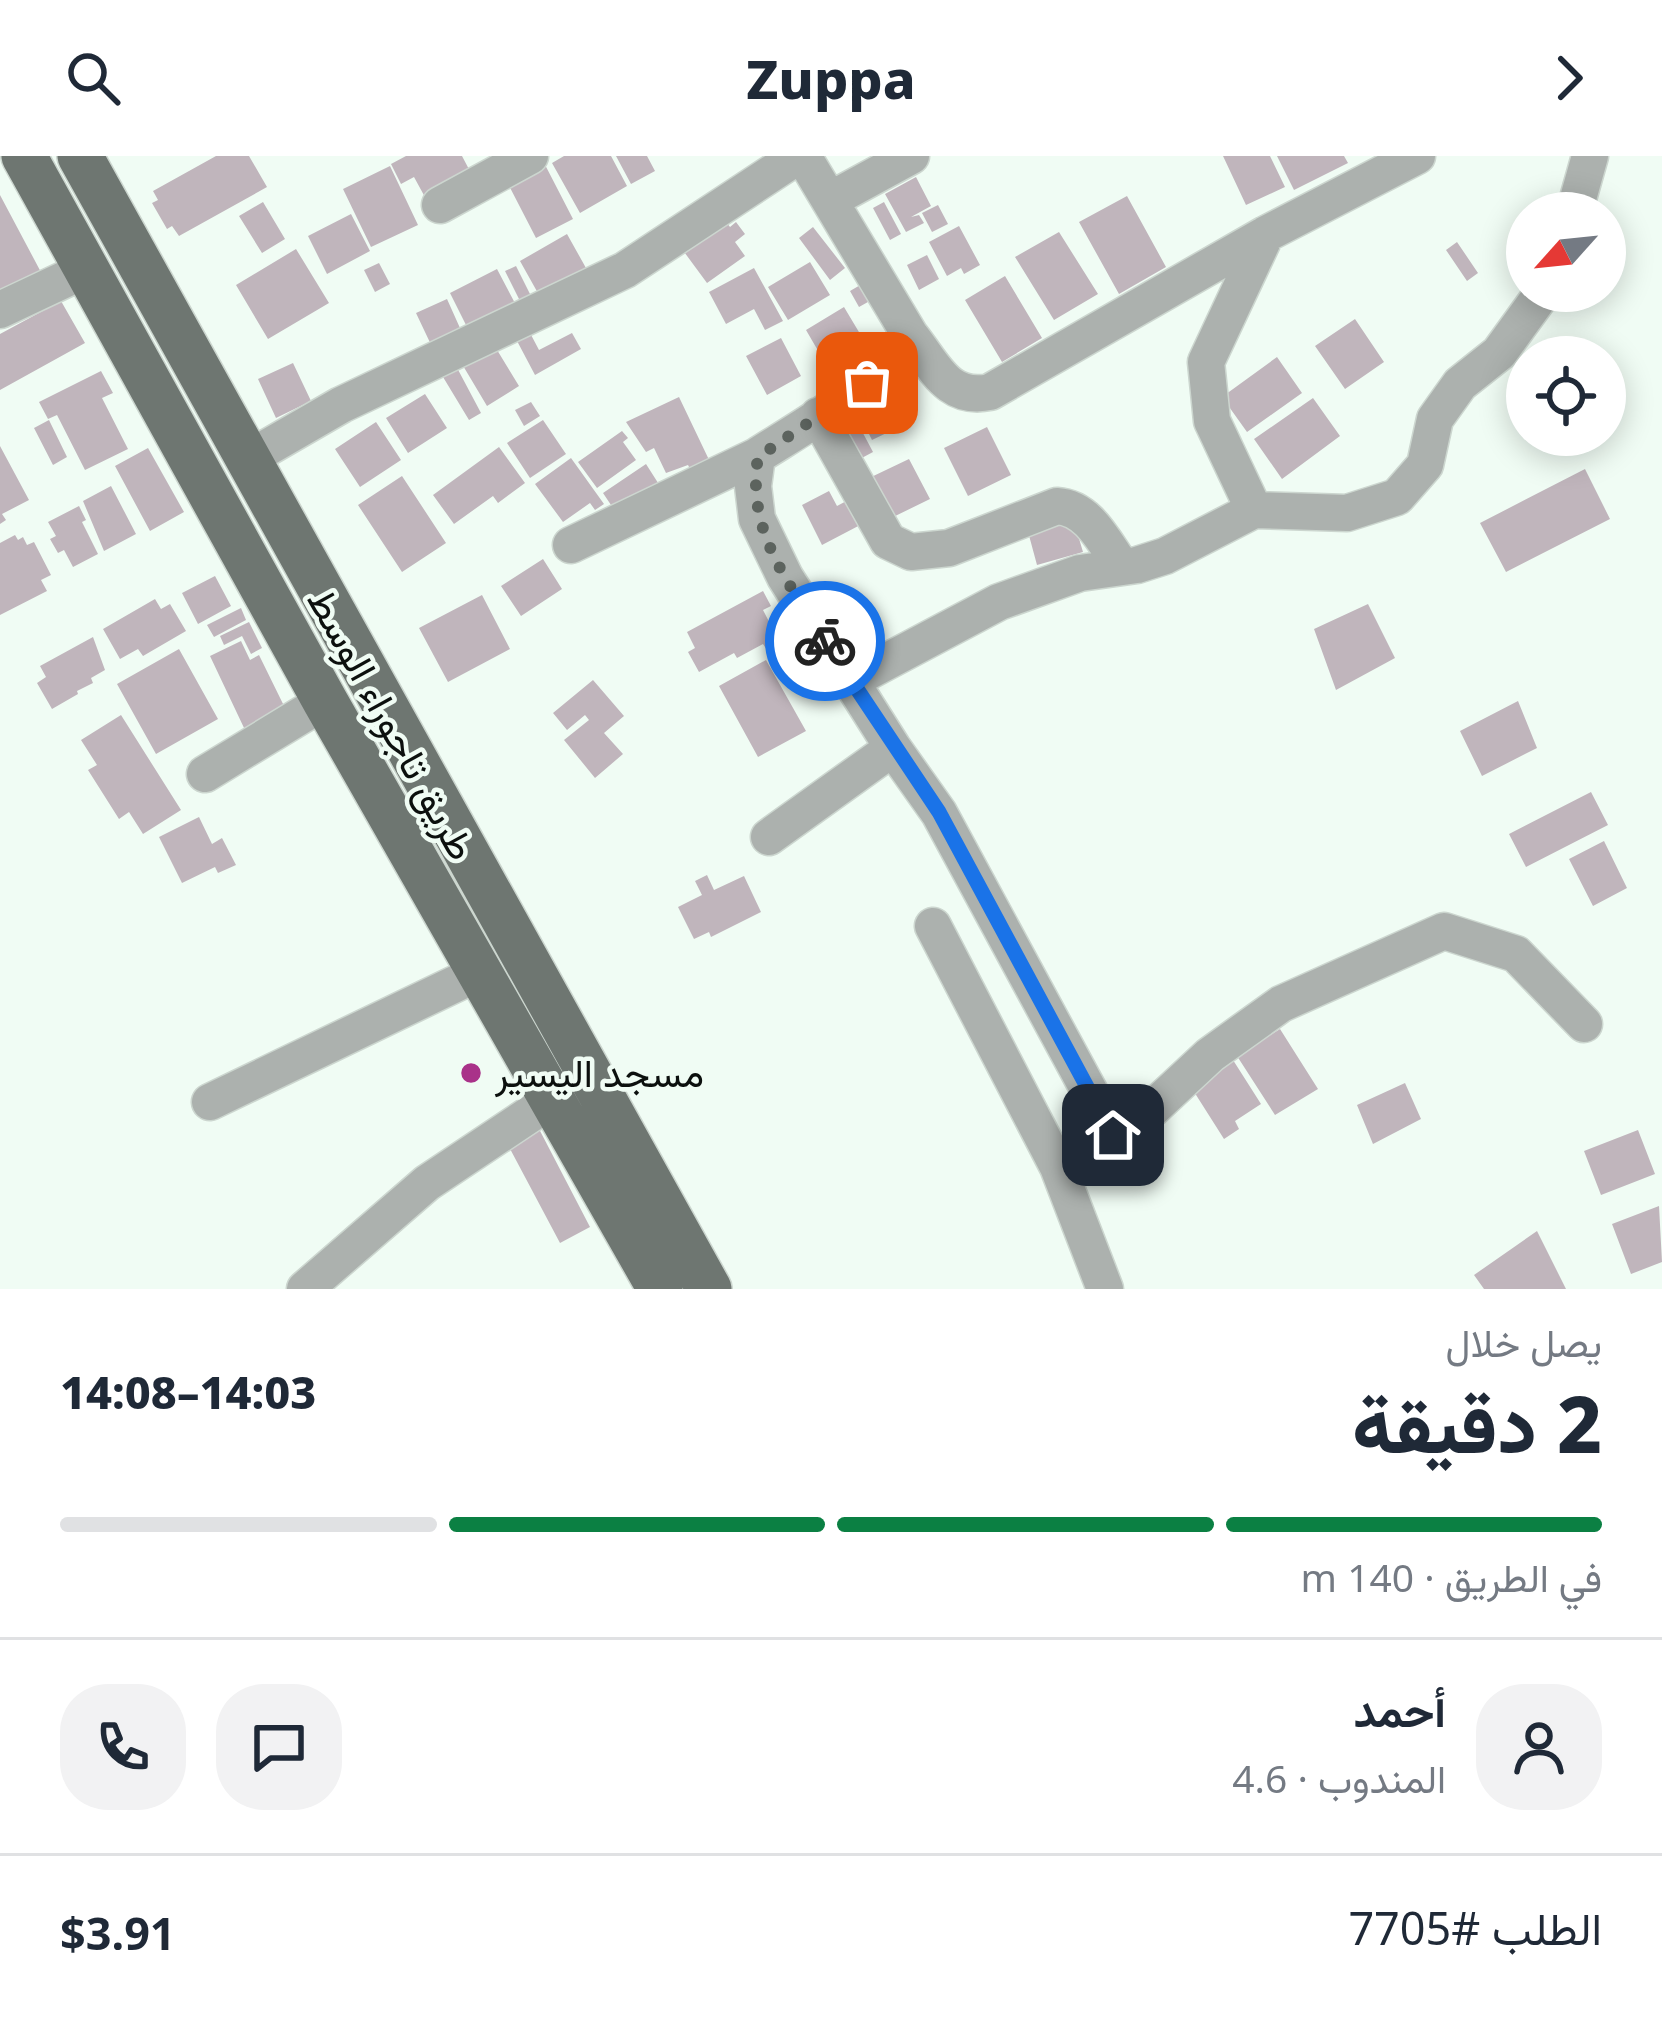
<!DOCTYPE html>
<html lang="ar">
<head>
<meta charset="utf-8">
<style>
  body { margin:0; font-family:"Noto Sans",Vazirmatn,sans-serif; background:#f2f2f3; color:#1f2937; direction:rtl; height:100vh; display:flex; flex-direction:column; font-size:45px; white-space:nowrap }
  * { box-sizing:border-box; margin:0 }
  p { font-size:39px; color:#747a83 }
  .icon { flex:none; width:66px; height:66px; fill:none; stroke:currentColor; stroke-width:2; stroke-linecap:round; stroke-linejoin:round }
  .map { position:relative; height:1133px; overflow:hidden; direction:ltr }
  .details { display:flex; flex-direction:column; background:#fff; flex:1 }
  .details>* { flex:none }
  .needle { width:78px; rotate:243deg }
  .controls { position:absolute; left:1506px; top:36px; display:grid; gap:24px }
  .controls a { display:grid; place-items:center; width:120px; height:120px; border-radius:50%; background:#fff; box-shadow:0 6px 30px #0003; font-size:60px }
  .pin { position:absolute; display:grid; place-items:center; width:102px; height:102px; color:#fff; margin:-51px; border-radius:24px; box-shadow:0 6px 18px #0006 }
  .courier { position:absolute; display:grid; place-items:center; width:120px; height:120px; margin:-60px; border:9px solid #1a73e8; border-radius:50%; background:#fff; color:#222; box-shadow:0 3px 15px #0007 }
  .head em { font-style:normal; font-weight:800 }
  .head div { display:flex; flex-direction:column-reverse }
  .head { display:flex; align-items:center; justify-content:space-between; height:204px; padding:0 60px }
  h1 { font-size:78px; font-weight:800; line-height:90px }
  .bar { display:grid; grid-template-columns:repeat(4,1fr); gap:18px 12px; align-content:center; height:144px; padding:0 60px }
  .bar i { height:15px; border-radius:9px; background:#e0e1e3 }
  .bar .on { background:#0b8043 }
  .bar p { grid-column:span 4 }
  .line { display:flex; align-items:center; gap:30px; padding:0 60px; border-top:3px solid #e0e1e3 }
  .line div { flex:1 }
  .round { display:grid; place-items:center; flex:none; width:126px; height:126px; border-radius:48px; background:#f2f2f3 }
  header { display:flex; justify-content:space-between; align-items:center; height:156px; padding:0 60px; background:#fff; font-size:54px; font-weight:800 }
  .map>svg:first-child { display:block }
  .building { fill:#c0b5bc }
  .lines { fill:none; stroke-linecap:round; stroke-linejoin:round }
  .minor-casing { stroke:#ccd6cf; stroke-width:39 }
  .major-casing { stroke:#ccd6cf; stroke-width:48 }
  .minor { stroke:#acb1ae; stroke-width:36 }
  .major { stroke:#6e7671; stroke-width:45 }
  .done { stroke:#5c635e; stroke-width:12; stroke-dasharray:0 21.6 }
  .route { stroke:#1a73e8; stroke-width:15 }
  .poi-dot { fill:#a93289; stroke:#f0fcf4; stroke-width:4.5 }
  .labels { text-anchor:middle; stroke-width:9; stroke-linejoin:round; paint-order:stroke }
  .street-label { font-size:39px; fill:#0c100e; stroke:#f0fcf4 }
  .poi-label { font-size:39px; fill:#0c100e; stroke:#f0fcf4; text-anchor:start }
</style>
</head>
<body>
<header><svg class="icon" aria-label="forward" viewBox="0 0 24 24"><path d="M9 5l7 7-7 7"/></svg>Zuppa<svg class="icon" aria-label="search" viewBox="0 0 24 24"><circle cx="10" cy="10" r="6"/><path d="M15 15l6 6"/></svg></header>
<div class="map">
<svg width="1662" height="1133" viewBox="0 0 1662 1133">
  <rect width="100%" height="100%" fill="#f0fcf4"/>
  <path class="building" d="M216 0H249L267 31 179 80 172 70 167 73 152 47 158 44 153 35Z
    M406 0H462L472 19 426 43 414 21 401 28 391 8Z
    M564 0H611L627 30 580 57 552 7Z
    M616 0H647L655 15 631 28Z
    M1223 0H1270L1285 31 1246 49Z
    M1277 0H1344L1348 7 1294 34Z
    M541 1 573 63 536 82 504 20Z
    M390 10 418 69 371 91 343 33Z
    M916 21 931 50 911 61 919 59 924 67 906 76 885 38Z
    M0 39 43 120 0 143Z
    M1127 40 1166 111 1119 138 1079 66Z
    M263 46 285 83 262 97 239 60Z
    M884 46 901 78 890 84 873 52Z
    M938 49 948 68 932 76 922 57Z
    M351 58 370 95 327 118 308 80Z
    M721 59 730 71 736 66 745 78 735 86 745 100 707 127 679 89Z
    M959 70 980 109 964 118 961 112 947 120 929 86Z
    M813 71 845 112 830 124 799 82Z
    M1059 76 1098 138 1054 164 1015 101Z
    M567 78 586 112 539 139 520 105Z
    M1457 86 1478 117 1467 125 1446 94Z
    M296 93 329 147 268 183 236 129Z
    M927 99 939 123 919 134 907 109Z
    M810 106 830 139 788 164 768 131Z
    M379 107 390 128 375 136 364 114Z
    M516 110 533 144 522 149 505 115Z
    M754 112 783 165 765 174 754 153 726 168 709 136Z
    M497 113 517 151 469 175 450 137Z
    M1005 120 1042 182 1002 206 965 144Z
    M874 121 884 137 859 151 850 135Z
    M447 143 464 181 434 195 416 157Z
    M61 145 85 187 0 234V178Z
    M844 151 881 213 842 236 806 174Z
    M1355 163 1384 206 1345 233 1315 190Z
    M529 175 539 194 572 177 581 193 535 219 516 183Z
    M781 182 801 220 767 239 746 200Z
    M491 184 519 230 487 250 459 203Z
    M1277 201 1302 237 1247 276 1222 241Z
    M293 207 311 245 276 262 258 223Z
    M455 208 481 257 469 264 443 221 449 218 446 213Z
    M101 215 113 237 102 242 128 293 85 314 57 259 48 263 39 246Z
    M425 238 447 272 408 297 386 262Z
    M679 241 711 308 692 317 688 309 666 317 654 292 646 296 626 266Z
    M887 242 901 270 872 284 858 256Z
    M1313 242 1340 280 1282 323 1254 283Z
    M531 246 540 260 524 270 515 254Z
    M49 264 67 301 53 309 34 272Z
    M543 264 566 298 530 322 507 287Z
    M856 264 873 296 858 304 841 272Z
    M376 266 401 304 360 331 335 293Z
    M987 271 1011 319 968 340 944 292Z
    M622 275 628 282 623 286 636 304 597 332 578 306Z
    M0 290 29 344 2 358 6 364 0 368Z
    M499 291 525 327 498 347 493 340 454 368 433 339Z
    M148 292 184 356 150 375 115 310Z
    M571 302 604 348 595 354 590 347 563 366 535 328Z
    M909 303 930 343 885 365 865 324Z
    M646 308 660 330 617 358 603 337Z
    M1585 313 1610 363 1506 416 1480 367Z
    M402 320 446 387 402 416 358 349Z
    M111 330 136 378 104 395 83 345Z
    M829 335 837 350 852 342 864 367 822 389 802 349Z
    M79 350 86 364 82 366 98 398 73 411 64 394 58 397 50 383 56 380 48 366Z
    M1072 359 1083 396 1037 409 1027 372Z
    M15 379 18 384 23 381 27 389 34 386 51 419 41 424 47 435 0 459V387Z
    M543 403 562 433 521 460 501 430Z
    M215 420 231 450 198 468 182 437Z
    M763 435 771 450 763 454 780 487 767 494 763 488 737 502 734 497 699 516 688 496 695 492 687 476Z
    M482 439 510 493 448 526 419 472Z
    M155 443 161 453 170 448 186 475 143 500 138 493 120 503 103 473Z
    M1368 448 1395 502 1336 534 1314 473Z
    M241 452 246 464 214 481 207 469Z
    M249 466 262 492 251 498 242 480 224 489 220 480Z
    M93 481 105 514 91 522 93 527 77 535 78 538 52 553 37 527 46 521 40 510Z
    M241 485 250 504 259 499 286 554 245 574 210 500Z
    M179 493 218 563 156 598 117 528Z
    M766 504 806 575 758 601 719 530Z
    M593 524 624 560 604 577 623 598 595 622 564 584 589 564 585 559 567 574 553 557Z
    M1518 545 1537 592 1482 620 1460 575Z
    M121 559 181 654 143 678 129 656 119 663 88 614 97 609 81 584Z
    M1591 636 1608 669 1526 711 1509 678Z
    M199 661 212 688 222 682 236 709 218 717 215 711 182 727 159 681Z
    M1604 685 1627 732 1593 750 1569 703Z
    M707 719 714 734 744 720 761 756 711 781 709 776 694 783 678 751 702 739 695 725Z
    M1280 873 1318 933 1275 959 1237 900Z
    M1233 904 1261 948 1235 965 1239 973 1224 983 1191 931Z
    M1405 927 1421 963 1373 988 1357 949Z
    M538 971 590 1071 560 1087 507 987Z
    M1638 974 1655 1018 1601 1039 1584 995Z
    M1659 1050 1662 1106 1631 1118 1612 1068Z
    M1537 1075 1566 1133H1484L1474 1119Z"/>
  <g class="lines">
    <g class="minor-casing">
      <path id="minor" d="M803 0 910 179C898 217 794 276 757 300L753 330 757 363 785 421 893 592 939 657 1113 979
        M832 43 911 0
        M440 49 530 0
        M1574 57 1590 0
        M0 154 87 113
        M910 179C935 210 947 245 990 236L1266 78 1417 0
        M818 260 888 385 911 396 949 392 1057 350C1089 352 1104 386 1122 411
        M246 304 341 249 625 114 798 0
        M1254 354 1212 265 1206 206 1266 78
        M571 389 757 300
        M850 525 999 446 1080 417 1137 409 1165 400 1254 354 1347 357 1397 341 1425 309 1435 263 1460 228 1499 197 1544 135
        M205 618 325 545
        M769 681 893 592
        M933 770 1058 1011 1105 1133
        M210 946 478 817
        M1058 1011 1152 953 1210 899 1281 848 1444 775 1516 798 1584 868
        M305 1133 427 1027 574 929"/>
    </g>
    <g class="major-casing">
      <path id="major" d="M24 0 325 545 660 1133
        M80 0 709 1133"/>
    </g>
    <use href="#minor" class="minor"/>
    <use href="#major" class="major"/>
  </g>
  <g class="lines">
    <path class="done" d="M825 485C788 425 746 375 758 301L867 227"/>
    <path class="route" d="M825 485 939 656 1113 979"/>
  </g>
  <circle class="poi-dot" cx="471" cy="917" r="12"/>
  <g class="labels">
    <g class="street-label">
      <text transform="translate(392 568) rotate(61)" y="14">طريق تاجوراء الوسط</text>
    </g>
    <g class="poi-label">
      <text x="495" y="931">مسجد اليسير</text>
    </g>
  </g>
</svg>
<div class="controls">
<a><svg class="needle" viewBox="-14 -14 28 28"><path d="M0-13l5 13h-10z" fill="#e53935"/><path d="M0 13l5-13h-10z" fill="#747a83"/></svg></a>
<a><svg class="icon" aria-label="locate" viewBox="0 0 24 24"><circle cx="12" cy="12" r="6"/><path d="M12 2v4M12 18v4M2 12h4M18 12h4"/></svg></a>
</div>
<div class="pin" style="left:867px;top:227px;background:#ea580c"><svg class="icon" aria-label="bag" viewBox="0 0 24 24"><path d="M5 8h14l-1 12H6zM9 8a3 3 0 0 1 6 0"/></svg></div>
<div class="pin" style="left:1113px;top:979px;background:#1f2937"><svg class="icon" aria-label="home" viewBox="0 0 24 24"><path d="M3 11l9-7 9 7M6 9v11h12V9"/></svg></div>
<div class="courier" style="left:825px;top:485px"><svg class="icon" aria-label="bike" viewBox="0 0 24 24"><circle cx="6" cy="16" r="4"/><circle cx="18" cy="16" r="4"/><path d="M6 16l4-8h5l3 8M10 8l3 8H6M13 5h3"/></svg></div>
</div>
<section class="details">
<div class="head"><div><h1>2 دقيقة</h1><p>يصل خلال</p></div><em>14:03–14:08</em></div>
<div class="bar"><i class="on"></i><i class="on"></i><i class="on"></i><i></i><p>في الطريق · 140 m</p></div>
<div class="line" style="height:216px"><a class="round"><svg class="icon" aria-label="person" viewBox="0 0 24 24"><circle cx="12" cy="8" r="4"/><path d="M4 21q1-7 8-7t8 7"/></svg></a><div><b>أحمد</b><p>المندوب · 4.6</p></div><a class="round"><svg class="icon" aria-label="chat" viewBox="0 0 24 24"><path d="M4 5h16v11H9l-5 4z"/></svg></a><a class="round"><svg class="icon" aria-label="phone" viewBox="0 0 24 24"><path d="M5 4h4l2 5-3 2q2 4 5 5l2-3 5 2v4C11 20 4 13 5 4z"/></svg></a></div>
<div class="line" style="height:156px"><div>الطلب #7705</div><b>$3.91</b></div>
</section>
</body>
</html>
